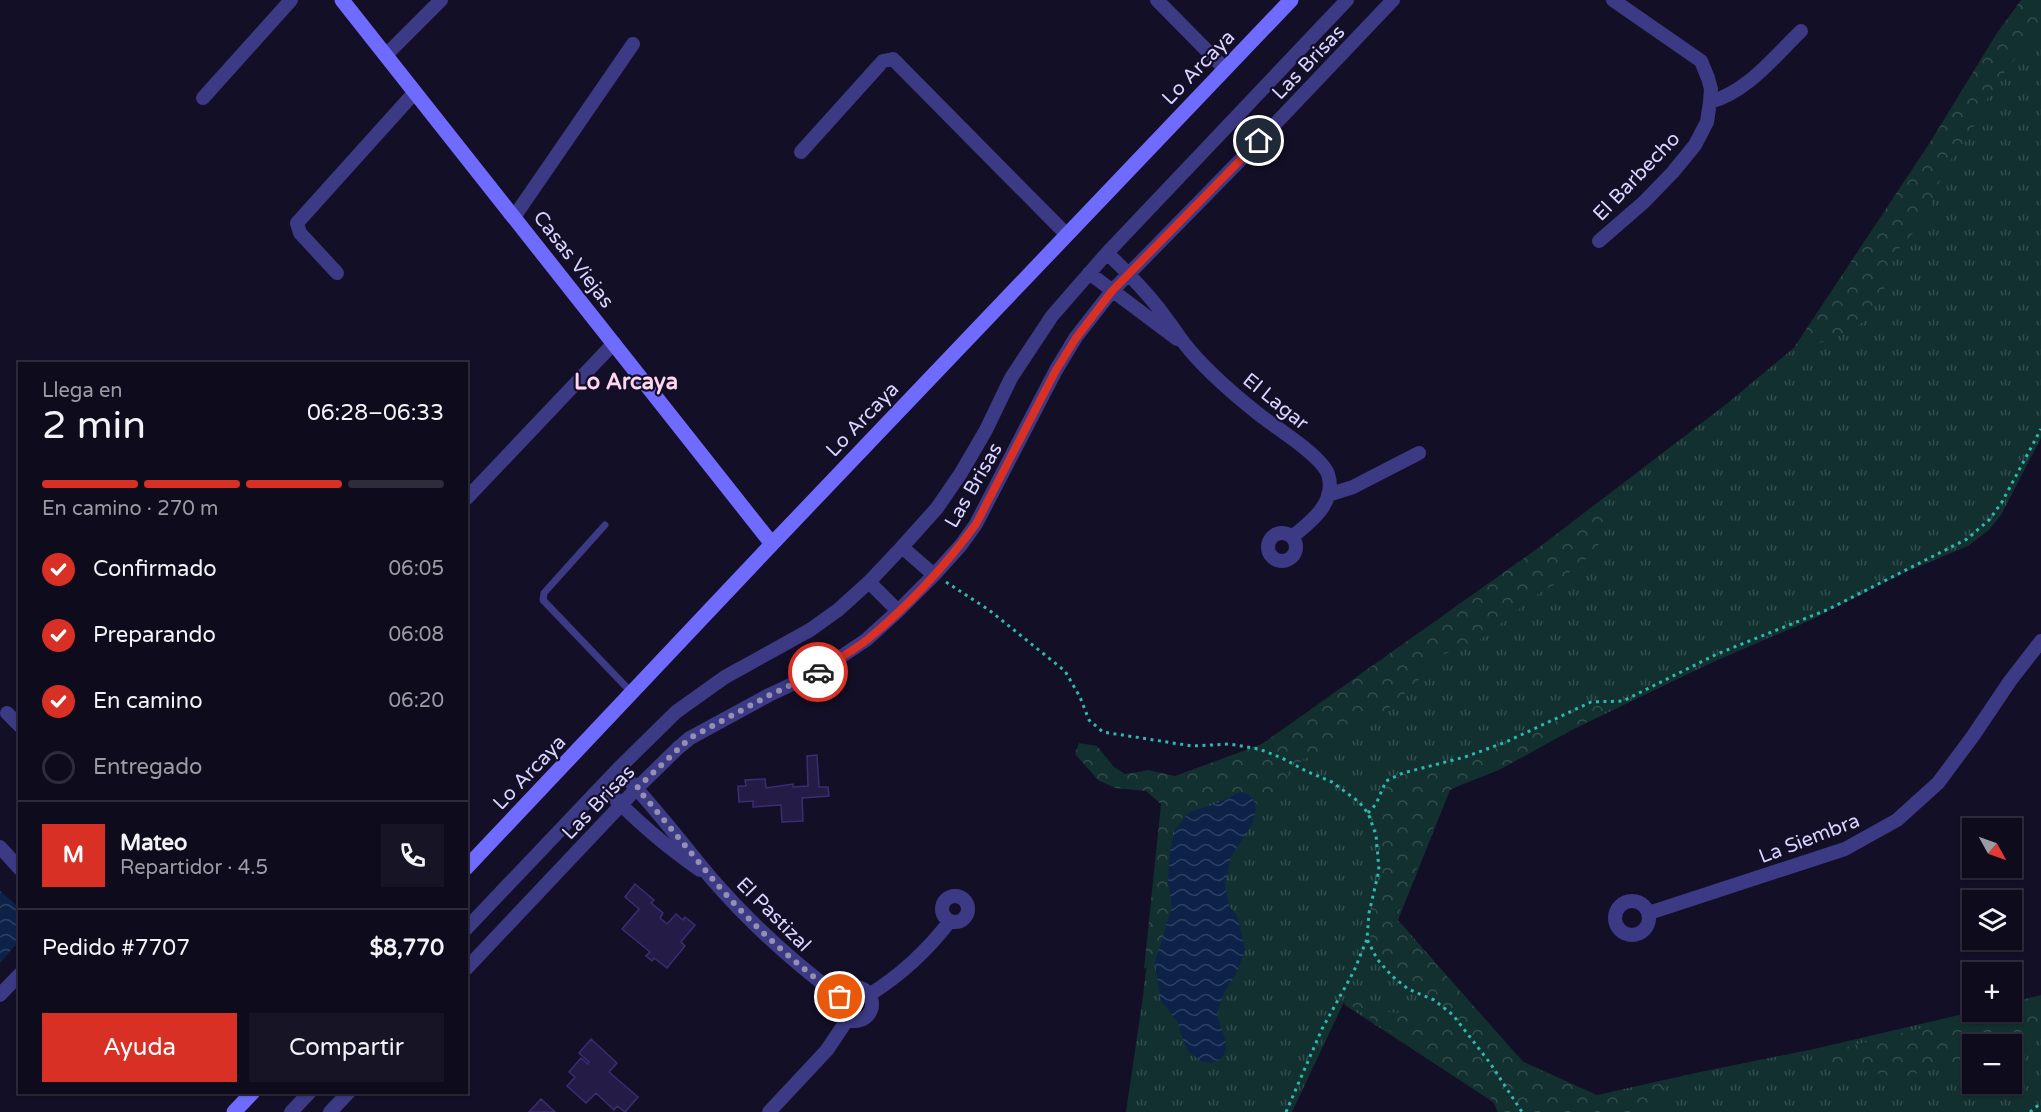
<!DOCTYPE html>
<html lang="es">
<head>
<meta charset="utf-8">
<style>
  body { margin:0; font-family:"Varela Round",sans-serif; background:#171425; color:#f1f3f6; height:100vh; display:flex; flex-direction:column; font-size:22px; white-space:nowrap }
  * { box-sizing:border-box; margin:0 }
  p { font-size:20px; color:#9b9ba3 }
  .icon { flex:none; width:33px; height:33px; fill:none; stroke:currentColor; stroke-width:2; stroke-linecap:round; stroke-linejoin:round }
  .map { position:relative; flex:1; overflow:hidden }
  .side { position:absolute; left:18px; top:362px; width:450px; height:732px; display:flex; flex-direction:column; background:#0e0b1c; border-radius:0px; box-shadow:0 2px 4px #0004,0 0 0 2px #2e2b3b }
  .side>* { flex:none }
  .needle { width:39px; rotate:130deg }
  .fabs { position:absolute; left:1962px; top:818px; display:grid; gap:12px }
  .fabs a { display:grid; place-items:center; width:60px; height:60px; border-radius:0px; background:#0e0b1c; box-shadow:0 2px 4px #0004,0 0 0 2px #2e2b3b; font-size:30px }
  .pin { position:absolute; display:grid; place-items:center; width:51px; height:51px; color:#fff; margin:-26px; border:3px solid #fff; border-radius:50%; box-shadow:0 2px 6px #0007 }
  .courier { position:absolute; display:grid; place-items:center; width:60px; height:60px; margin:-30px; border:4px solid #d93025; border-radius:50%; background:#fff; color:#222; box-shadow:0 2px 8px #0007 }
  .overview em { font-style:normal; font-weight:600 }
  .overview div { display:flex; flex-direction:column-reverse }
  .overview { display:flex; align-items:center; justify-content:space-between; height:102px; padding:0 24px }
  h1 { font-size:39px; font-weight:600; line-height:45px }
  .bar { display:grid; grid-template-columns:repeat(4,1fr); gap:9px 6px; align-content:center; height:72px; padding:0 24px }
  .bar i { height:8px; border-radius:4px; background:#2e2b3b }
  .bar .current { background:#d93025 }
  .bar p { grid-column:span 4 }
  .line { display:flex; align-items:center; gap:15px; padding:0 24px; border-top:2px solid #2e2b3b }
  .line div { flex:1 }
  .round { display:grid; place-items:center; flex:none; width:63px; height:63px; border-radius:0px; background:#171425 }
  ol { padding:0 24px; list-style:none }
  li { display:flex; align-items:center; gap:18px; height:66px }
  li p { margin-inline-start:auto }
  li .icon { padding:6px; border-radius:50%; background:#d93025; color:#fff; stroke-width:4 }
  li:last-child { color:#9b9ba3 }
  li i { width:33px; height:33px; border:3px solid #2e2b3b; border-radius:50% }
  .action { display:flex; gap:12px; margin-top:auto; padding:12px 24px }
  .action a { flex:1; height:69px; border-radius:0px; background:#d93025; color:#fff; font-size:24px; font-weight:600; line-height:69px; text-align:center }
  .action a+a { background:#171425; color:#f1f3f6 }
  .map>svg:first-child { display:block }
  .grass { fill:url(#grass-tufts); fill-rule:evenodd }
  .forest { fill:url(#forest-crowns) }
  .water { fill:url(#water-waves) }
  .building { fill:#241b47; stroke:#3b2d73; stroke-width:1.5 }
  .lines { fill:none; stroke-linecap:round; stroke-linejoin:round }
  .path { stroke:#2fb8b0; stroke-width:3; stroke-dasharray:3 4.5; stroke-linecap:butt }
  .lane { stroke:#3d3a85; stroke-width:7 }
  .street { stroke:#3d3a85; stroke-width:14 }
  .secondary { stroke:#6f6bff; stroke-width:15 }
  .done { stroke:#948fb3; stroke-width:6; stroke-dasharray:0 10.8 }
  .route { stroke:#d93025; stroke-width:8 }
  .labels { text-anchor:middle; stroke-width:4.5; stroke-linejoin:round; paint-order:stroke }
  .street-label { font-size:20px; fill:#d9d4ff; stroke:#130f26 }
  .quarter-label { font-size:22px; font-weight:bold; fill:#ffd6f0; stroke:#130f26 }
</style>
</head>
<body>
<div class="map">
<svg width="2041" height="1112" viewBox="0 0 2041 1112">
  <defs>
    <pattern id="grass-tufts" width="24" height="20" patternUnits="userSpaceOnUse" patternTransform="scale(1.5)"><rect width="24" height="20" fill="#12302f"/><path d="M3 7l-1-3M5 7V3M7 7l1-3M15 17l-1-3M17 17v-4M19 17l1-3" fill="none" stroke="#344d4e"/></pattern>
    <pattern id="forest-crowns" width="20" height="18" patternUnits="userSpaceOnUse" patternTransform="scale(1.5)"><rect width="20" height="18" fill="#12302f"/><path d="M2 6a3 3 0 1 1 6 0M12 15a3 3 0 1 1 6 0" fill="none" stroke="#344d4e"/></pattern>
    <pattern id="water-waves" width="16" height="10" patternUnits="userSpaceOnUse" patternTransform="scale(1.5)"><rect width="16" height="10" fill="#0c2248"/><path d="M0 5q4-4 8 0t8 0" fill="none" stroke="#2f4163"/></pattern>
  </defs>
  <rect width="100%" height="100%" fill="#130f26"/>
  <path class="grass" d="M2041 0V438L2001 515 1989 530 1968 546 1906 572 1811 620 1713 662 1497 766 1450 790 1398 920 1522 1061 1597 1095 1700 1072 1814 1049 1976 1011H2012V1002L2041 995V1112H1498L1493 1102 1345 1005 1344 1002 1292 1112H1126L1143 996 1166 799 1262 745 1536 550 1729 402 1796 346 1864 244ZM1972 1044H2012V1083H1972Z"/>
  <path class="forest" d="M2021 0H2041V35L2018 55 2004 73 1987 99 1968 138 1944 168 1929 210 1922 223 1897 251 1890 267 1886 285 1871 313 1863 322 1848 332 1823 342 1795 346 1929 144 1997 33Z
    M1604 498 1603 534 1595 552 1555 584 1538 594 1477 642 1433 658 1424 674 1395 704 1374 717 1357 723 1345 731 1328 751 1304 759 1289 772 1285 792 1274 806 1260 809C1250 793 1246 787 1228 796 1214 804 1193 806 1182 818 1169 832 1166 860 1167 879 1167 888 1171 898 1171 907 1170 916 1158 951 1154 960 1152 964 1148 966 1144 969L1161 804 1146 791 1115 788 1098 780 1075 754 1079 743 1097 746 1114 767 1125 774 1148 770 1175 776 1262 744 1534 551Z
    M1621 703 1499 770 1448 790 1396 920 1526 1065 1600 1097 1668 1082 1645 1112H1500L1495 1101 1346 1002 1354 997 1369 1000 1388 1012 1412 1014 1425 1006V993C1391 978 1364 953 1371 912 1374 897 1382 882 1382 867 1381 848 1377 830 1371 812L1377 806 1387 783 1404 774 1466 759 1506 744 1592 704Z
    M2041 998V1036L2012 1047V1044H1972V1059L1900 1078 1827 1064 1811 1056 1990 1011H2012V1005Z"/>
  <path class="water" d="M1241 792 1248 794 1253 799 1256 809 1252 824 1231 857 1225 884 1229 906 1237 916 1245 950 1237 972 1223 995 1217 1015 1225 1039 1226 1051 1221 1059 1212 1063 1201 1061 1189 1052 1183 1040 1178 1023 1160 999 1155 962 1172 907 1168 880 1170 852 1175 829 1190 812 1212 805Z
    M0 891 20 908 19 941 0 963Z"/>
  <path class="building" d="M817 755 819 787H828L829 796 802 798 803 821 782 822 781 805 753 807V801L739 802 738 786H746L745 780 765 779 766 788 793 784V787L808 786 807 756Z
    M635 884 654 900 651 903 663 913 660 918 667 924 676 914 683 920 685 917 695 925 681 942 685 946 667 968 654 958 652 961 646 956 650 952 622 929 639 909 625 897Z
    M591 1039 617 1063 609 1072 638 1097 625 1112 617 1106 614 1110 596 1093 586 1103 567 1086 575 1077 569 1072 581 1058 588 1064 589 1062 579 1053Z
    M541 1099 555 1112H529Z"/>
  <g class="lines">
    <path class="path" d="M946 582 989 610 1065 671 1080 697 1089 720 1103 732 1192 746 1230 744 1259 749 1282 758 1306 771 1332 782 1359 802 1368 813 1376 835 1379 870 1369 913 1367 939 1377 959 1392 976 1408 989 1434 1000 1453 1015 1490 1063 1522 1112
      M1368 813 1376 804 1386 781 1403 773 1465 757 1506 742 1591 702 1623 701 1717 654 1829 609 1967 539 1989 520 2002 502 2041 429
      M1286 1112 1322 1029 1354 971 1367 939
      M2030 1112 2041 1103"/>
    <path class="lane" d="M605 525 544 593 543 600 632 693"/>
    <path class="street" d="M1157 0 1225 69
      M386 55 441 0
      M203 98 291 0
      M1710 102C1748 91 1773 58 1801 31
      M801 152 883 61 893 59 1067 235
      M514 217 633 44
      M1599 241 1644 202 1673 172 1695 145 1707 122 1710 102 1711 89 1708 78 1701 61 1613 0
      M1107 253C1129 274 1151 296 1168 321 1174 328 1178 336 1184 343 1204 369 1231 392 1256 412 1274 427 1321 455 1328 474 1337 502 1311 522 1292 537
      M337 273 300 233 297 223 415 92
      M1089 273 1177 339
      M1328 495 1353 487 1419 453
      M466 499 614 343
      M1268 547a14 14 0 1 1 28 0a14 14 0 1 1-28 0Z
      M902 547 934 575
      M869 582 898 611
      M7 713 20 726
      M618 769C652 803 680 841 711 878 749 922 793 962 840 997
      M603 786C632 817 665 846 700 870
      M0 847 20 869
      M942 909a13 13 0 1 1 26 0a13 13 0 1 1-26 0Z
      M1615 918a17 17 0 1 1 34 0a17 17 0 1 1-34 0Z
      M1649 913 1845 849 1897 820 1938 783 1973 736 2010 681 2041 641
      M466 929 618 769 676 712 725 677 810 630 838 610 869 582 902 547 937 508 961 473 986 430 1011 378 1052 316 1107 253 1347 0
      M466 969 637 788 678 748 690 738 769 695 818 672 866 640 898 611 934 575 961 545 976 524 1056 370 1076 337 1112 291 1259 141 1393 0
      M838 1004a17 17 0 1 1 34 0a17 17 0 1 1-34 0Z
      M0 995 20 974
      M869 995C901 975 927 951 950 921
      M291 1112 310 1092
      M330 1112 349 1092
      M769 1112 827 1050 847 1020"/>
    <path class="secondary" d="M342 0 772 544
      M466 868 772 544 1291 0
      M234 1112 253 1092"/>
  </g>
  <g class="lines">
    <path class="done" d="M818 672 770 695 690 738 637 788C662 817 686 847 711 877 748 922 793 962 840 997"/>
    <path class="route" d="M818 672C834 661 853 651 868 639 908 606 945 566 976 524L1056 370 1076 338 1112 291 1259 141"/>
  </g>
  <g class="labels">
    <g class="street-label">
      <text transform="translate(1308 62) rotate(-46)" y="7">Las Brisas</text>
      <text transform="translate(1198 67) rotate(-46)" y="7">Lo Arcaya</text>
      <text transform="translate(1636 176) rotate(-46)" y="7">El Barbecho</text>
      <text transform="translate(574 259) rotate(52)" y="7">Casas Viejas</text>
      <text transform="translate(1276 401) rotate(39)" y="7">El Lagar</text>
      <text transform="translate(862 419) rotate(-46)" y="7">Lo Arcaya</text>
      <text transform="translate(973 485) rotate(-60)" y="7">Las Brisas</text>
      <text transform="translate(529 772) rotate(-46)" y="7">Lo Arcaya</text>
      <text transform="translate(598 802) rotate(-46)" y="7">Las Brisas</text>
      <text transform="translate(1809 838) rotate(-21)" y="7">La Siembra</text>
      <text transform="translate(774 914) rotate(45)" y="7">El Pastizal</text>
    </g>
    <g class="quarter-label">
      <text x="626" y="389">Lo Arcaya</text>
    </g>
  </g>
</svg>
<div class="fabs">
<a><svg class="needle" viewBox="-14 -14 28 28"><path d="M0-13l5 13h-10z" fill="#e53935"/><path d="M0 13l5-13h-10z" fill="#9b9ba3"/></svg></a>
<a><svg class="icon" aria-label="layers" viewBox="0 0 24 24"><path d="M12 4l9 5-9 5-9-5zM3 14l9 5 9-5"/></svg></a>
<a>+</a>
<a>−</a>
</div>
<div class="pin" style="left:840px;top:997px;background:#ea580c"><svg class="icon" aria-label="bag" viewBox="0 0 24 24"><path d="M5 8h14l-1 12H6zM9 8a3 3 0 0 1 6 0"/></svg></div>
<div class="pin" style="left:1259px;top:141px;background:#1f2937"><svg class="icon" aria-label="home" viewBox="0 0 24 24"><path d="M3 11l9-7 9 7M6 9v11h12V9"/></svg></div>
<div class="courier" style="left:818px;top:672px"><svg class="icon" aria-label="car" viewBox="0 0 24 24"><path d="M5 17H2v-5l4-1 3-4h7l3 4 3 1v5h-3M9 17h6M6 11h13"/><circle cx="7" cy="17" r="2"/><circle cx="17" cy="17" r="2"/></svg></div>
<section class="side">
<div class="overview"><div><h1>2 min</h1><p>Llega en</p></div><em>06:28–06:33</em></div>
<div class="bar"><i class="current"></i><i class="current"></i><i class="current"></i><i></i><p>En camino · 270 m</p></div>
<ol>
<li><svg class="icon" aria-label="check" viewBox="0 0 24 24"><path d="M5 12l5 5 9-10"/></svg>Confirmado<p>06:05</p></li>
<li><svg class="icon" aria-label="check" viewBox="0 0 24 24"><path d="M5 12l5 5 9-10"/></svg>Preparando<p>06:08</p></li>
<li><svg class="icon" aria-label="check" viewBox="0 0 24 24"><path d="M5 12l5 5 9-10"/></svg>En camino<p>06:20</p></li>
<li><i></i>Entregado</li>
</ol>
<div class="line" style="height:108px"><b class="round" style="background:#d93025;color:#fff">M</b><div><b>Mateo</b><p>Repartidor · 4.5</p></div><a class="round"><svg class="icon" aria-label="phone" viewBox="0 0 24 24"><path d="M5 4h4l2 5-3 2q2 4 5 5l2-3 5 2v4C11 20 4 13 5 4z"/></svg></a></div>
<div class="line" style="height:78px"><div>Pedido #7707</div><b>$8,770</b></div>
<div class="action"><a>Ayuda</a><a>Compartir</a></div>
</section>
</div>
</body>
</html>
